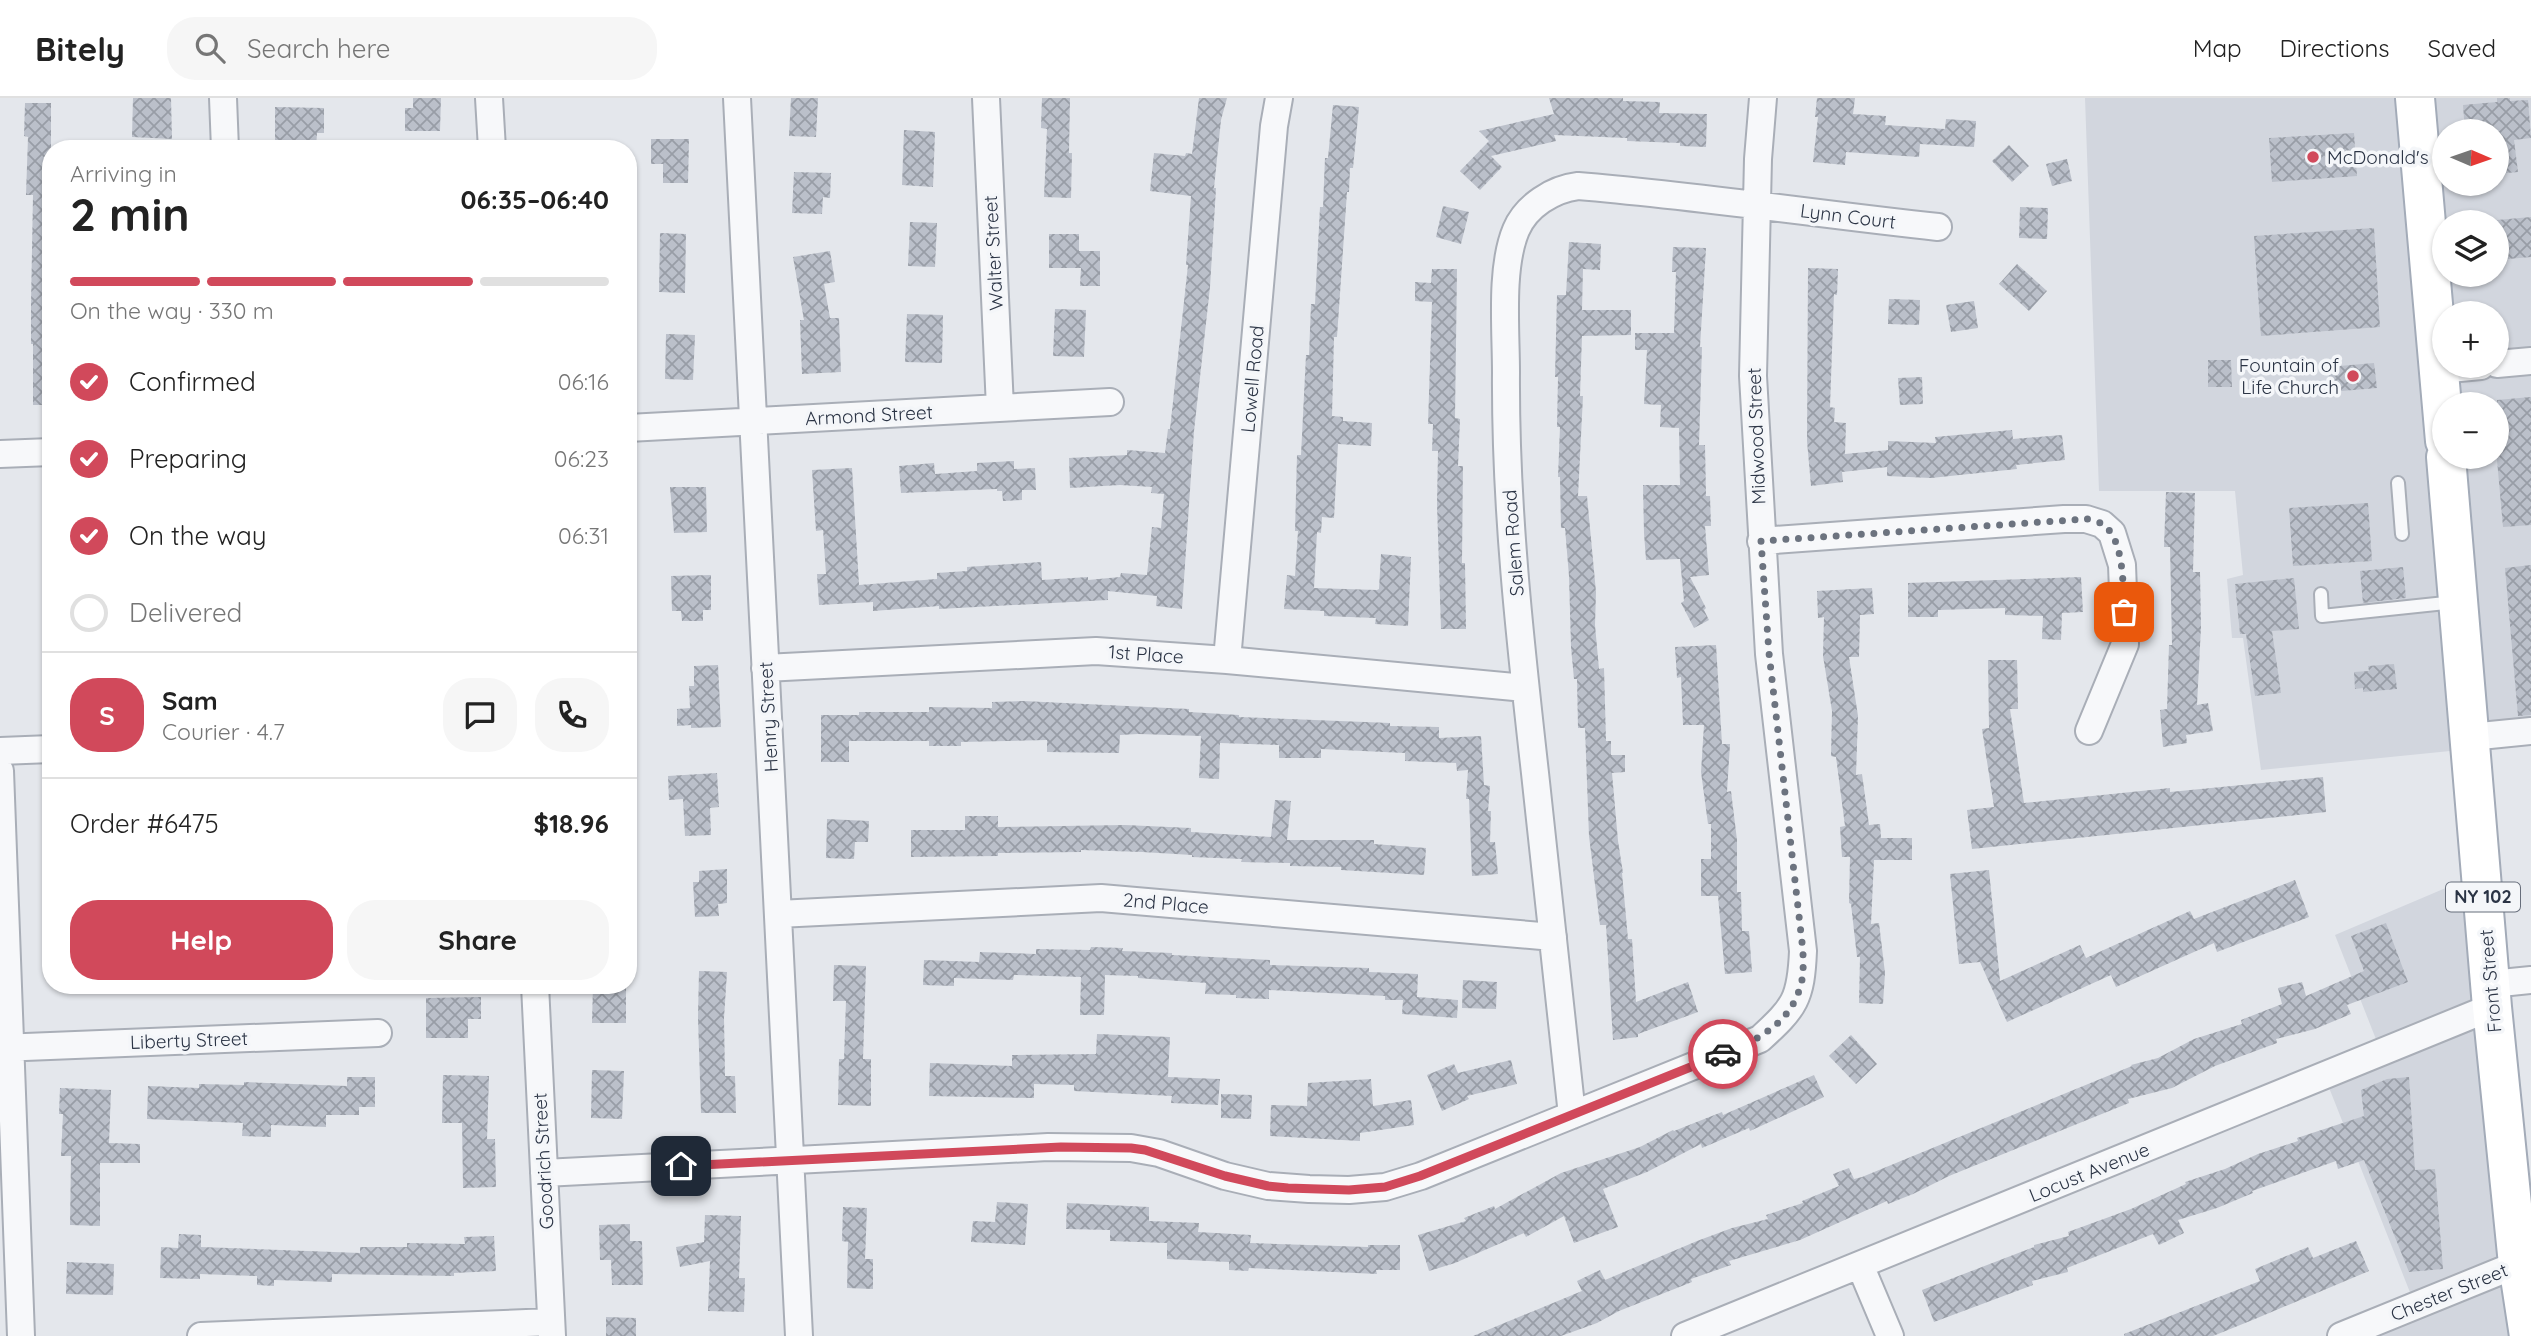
<!DOCTYPE html>
<html lang="en">
<head>
<meta charset="utf-8">
<style>
  body { margin:0; font-family:Quicksand,sans-serif; background:#f6f6f6; color:#222; height:100vh; display:flex; flex-direction:column; font-size:26px; white-space:nowrap }
  * { box-sizing:border-box; margin:0 }
  p { font-size:23px; color:#767676 }
  .icon { flex:none; width:38px; height:38px; fill:none; stroke:currentColor; stroke-width:2; stroke-linecap:round; stroke-linejoin:round }
  .map { position:relative; flex:1; overflow:hidden }
  .side { position:absolute; left:42px; top:42px; width:595px; height:854px; display:flex; flex-direction:column; background:#fff; border-radius:28px; box-shadow:0 2px 5px #0004 }
  .side>* { flex:none }
  .needle { width:46px; rotate:92deg }
  .buttons { position:absolute; left:2432px; top:21px; display:grid; gap:14px }
  .buttons a { display:grid; place-items:center; width:77px; height:77px; border-radius:50%; background:#fff; box-shadow:0 2px 5px #0004; font-size:35px }
  .pin { position:absolute; display:grid; place-items:center; width:60px; height:60px; color:#fff; margin:-30px; border-radius:14px; box-shadow:0 4px 10px #0006 }
  .courier { position:absolute; display:grid; place-items:center; width:70px; height:70px; margin:-35px; border:5px solid #d1495b; border-radius:50%; background:#fff; color:#222; box-shadow:0 2px 9px #0007 }
  .head em { font-style:normal; font-weight:800 }
  .head div { display:flex; flex-direction:column-reverse }
  .head { display:flex; align-items:center; justify-content:space-between; height:119px; padding:0 28px }
  h1 { font-size:46px; font-weight:800; line-height:52px }
  .bar { display:grid; grid-template-columns:repeat(4,1fr); gap:10px 7px; align-content:center; height:84px; padding:0 28px }
  .bar i { height:9px; border-radius:5px; background:#e0e0e0 }
  .bar .active { background:#d1495b }
  .bar p { grid-column:span 4 }
  .line { display:flex; align-items:center; gap:18px; padding:0 28px; border-top:2px solid #e0e0e0 }
  .line div { flex:1 }
  .round { display:grid; place-items:center; flex:none; width:74px; height:74px; border-radius:28px; background:#f6f6f6 }
  ol { padding:0 28px; list-style:none }
  li { display:flex; align-items:center; gap:21px; height:77px }
  li p { margin-inline-start:auto }
  li .icon { padding:7px; border-radius:50%; background:#d1495b; color:#fff; stroke-width:4 }
  li:last-child { color:#767676 }
  li i { width:38px; height:38px; border:4px solid #e0e0e0; border-radius:50% }
  .action { display:flex; gap:14px; margin-top:auto; padding:14px 28px }
  .action a { flex:1; height:80px; border-radius:28px; background:#d1495b; color:#fff; font-size:28px; font-weight:800; line-height:80px; text-align:center }
  .action a+a { background:#f6f6f6; color:#222 }
  header { display:flex; align-items:center; gap:42px; box-sizing:border-box; height:98px; padding:0 35px; background:#fff; border-bottom:2px solid #e0e0e0 }
  header strong { font-size:33px }
  nav { display:flex; gap:38px; margin-inline-start:auto; font-size:24px }
  .search { width:490px; height:63px; background:#f6f6f6; display:flex; align-items:center; gap:18px; box-sizing:border-box; padding:0 24px; border-radius:28px; color:#767676; font-size:26px }
  .map>svg:first-child { display:block }
  .built { fill:#d2d6de; fill-rule:evenodd }
  .building { fill:url(#building-cross-hatch) }
  .lines { fill:none; stroke-linecap:round; stroke-linejoin:round }
  .service-casing { stroke:#a9aeb7; stroke-width:16 }
  .minor-casing { stroke:#a9aeb7; stroke-width:30 }
  .primary-casing { stroke:#a3abb8; stroke-width:42 }
  .service { stroke:#f7f8fa; stroke-width:12 }
  .minor { stroke:#f7f8fa; stroke-width:26 }
  .primary { stroke:#fff; stroke-width:38 }
  .done { stroke:#6c737f; stroke-width:7; stroke-dasharray:0 12.6 }
  .route { stroke:#d1495b; stroke-width:9 }
  .poi-dot { fill:#d1495b; stroke:#f4f6f9; stroke-width:2.5 }
  .labels { text-anchor:middle; stroke-width:7; stroke-linejoin:round; paint-order:stroke }
  .shield { fill:#f4f6f9; stroke:#676e7b; stroke-width:2 }
  .shield-label { font-size:18px; font-weight:bold; fill:#2b3445 }
  .poi-label { font-size:19px; fill:#2b3445; stroke:#f4f6f9; text-anchor:start }
  .street-label { font-size:19px; fill:#2b3445; stroke:#f4f6f9 }
</style>
</head>
<body>
<header>
<strong>Bitely</strong>
<div class="search"><svg class="icon" aria-label="search" viewBox="0 0 24 24"><circle cx="10" cy="10" r="6"/><path d="M15 15l6 6"/></svg>Search here</div>
<nav><a>Map</a><a>Directions</a><a>Saved</a></nav>
</header>
<div class="map">
<svg width="2531" height="1238" viewBox="0 0 2531 1238">
  <defs>
    <pattern id="building-cross-hatch" width="8" height="8" patternUnits="userSpaceOnUse" patternTransform="scale(1.75)"><rect width="8" height="8" fill="#bbc0ca"/><path d="M0 0l8 8M0 8l8-8" fill="none" stroke="#989da6"/></pattern>
  </defs>
  <rect width="100%" height="100%" fill="#e4e7ec"/>
  <path class="built" d="M2085 0H2531V633L2470 639 2530 1238H2372L2415 1207 2324 977 2381 954 2335 837 2481 775 2470 651 2261 672 2243 540H2232L2227 481 2243 477 2235 393H2099ZM2445 33H2497V86H2445ZM2445 124H2497V177H2445ZM2445 215H2497V268H2445ZM2445 306H2497V359H2445Z"/>
  <path class="building" d="M133 0H171L172 41 132 39Z
    M413 0H441L440 33H405V10H413Z
    M791 0H818L816 39 789 38Z
    M1042 0H1070L1069 55H1072L1071 100 1044 99 1047 31 1041 30Z
    M1199 0H1227L1221 22 1214 90H1216L1210 189 1194 333 1182 511 1156 508 1157 498 1108 493V502L939 511V508L873 513V504L819 507 817 476H826L823 432 816 433 812 372 852 370 859 487 937 481V475L967 473V469L1041 464 1042 482 1088 479V482L1120 479 1121 475 1147 477 1152 429 1161 430 1164 396 1151 395 1152 389 1120 387 1070 390 1069 360 1127 357V352L1165 355 1168 331H1170L1188 167H1186L1191 98 1150 93 1154 55 1185 58 1186 55 1192 56Z
    M1549 0H1623V3L1660 4 1659 15 1707 16 1706 49 1680 48V45L1627 43V40L1554 37 1556 43 1491 58 1502 69 1480 92 1460 73 1489 43 1479 33 1554 16Z
    M1817 0H1855L1853 16 1886 18 1885 27 1945 31 1946 21 1976 23 1974 49 1920 46 1919 59 1846 54 1845 67 1813 64 1818 19H1815Z
    M2497 0H2510V3L2528 2 2531 40 2514 42 2518 74 2497 76V33H2465L2463 7 2497 4Z
    M25 5H51V307H33V246H31V207L33 97H26L28 39 24 38Z
    M1333 7 1359 9 1353 70H1350L1349 94H1347L1337 239H1334L1332 318 1343 319V323L1372 325 1371 348 1338 346 1334 420 1322 419 1321 435 1317 434 1314 490 1377 492 1379 491 1381 456 1411 459 1408 528 1375 526 1376 520 1324 518V513L1284 511 1287 477 1295 478 1298 433H1295L1297 357H1301L1306 257H1309L1311 206H1315L1320 109H1323L1325 60H1328Z
    M275 9 324 10V35H317L316 51H275Z
    M904 32 935 34 933 89 902 87Z
    M2354 35 2357 78 2272 84 2269 40Z
    M651 41H689L688 85H663V66H651Z
    M2009 47 2029 68 2012 84 1992 63Z
    M2067 61 2072 83 2052 88 2046 66Z
    M794 74 831 75 830 100 823 99 822 116 792 115Z
    M1443 108 1469 114 1461 146 1436 139Z
    M2020 109 2048 110 2047 141 2019 140Z
    M2531 119V159L2497 162V122Z
    M910 124 937 125 935 169 908 168Z
    M2374 130 2380 229 2261 238 2254 138Z
    M660 135 686 136 685 195 659 194Z
    M1049 136H1079V153H1100V188H1080L1081 170H1049Z
    M1569 144 1601 146 1600 172 1583 171 1582 212H1631V237L1582 238 1580 298H1583L1578 398H1587L1596 494 1595 527 1599 571 1604 570 1606 643H1611V657H1625V674L1612 675 1618 743 1623 775H1622L1628 841H1632L1636 904 1688 884 1698 914 1638 936V939L1613 942 1606 827H1600L1589 738 1585 630H1578L1577 581H1574L1571 549 1569 478 1565 430H1561L1560 379H1558L1560 329H1557L1558 279H1555L1557 197H1566Z
    M1673 149 1706 150 1700 249H1702L1699 347H1705L1706 398H1710L1711 428H1705L1709 477 1690 479 1706 510 1704 512 1709 522 1694 530 1681 505 1684 503 1680 461 1646 462 1644 435 1643 387H1680L1679 330 1660 329 1661 307 1644 306 1647 252H1635V235H1674L1676 174H1672Z
    M830 153 835 184 824 186 830 220H839L841 274 802 276 800 222H804L793 159Z
    M2017 166 2047 193 2029 213 1999 186Z
    M1808 170 1838 171 1837 197 1834 196 1830 309 1835 310 1834 324 1846 325 1845 356 1888 352V343L1936 345 1935 339 2012 332 2013 341 2062 337 2065 362 2016 367 2017 371 1931 380 1887 378V369L1842 374 1843 384 1811 388 1807 343Z
    M1432 171H1457L1455 320 1460 321 1458 368H1463L1462 465H1465L1466 531H1441L1437 406 1438 353H1432L1433 326H1428L1432 204 1415 203V184L1431 185Z
    M1889 201 1920 202 1919 227 1888 226Z
    M1974 203 1978 230 1951 234 1946 207Z
    M1055 211 1086 212 1084 259 1053 258Z
    M907 216 943 217 942 265 905 264Z
    M666 236 695 237 693 282 665 281Z
    M2208 262H2231L2232 289H2208Z
    M2374 265 2377 290 2330 294 2328 269Z
    M1922 279 1923 306 1900 307 1898 280Z
    M2531 299V427L2503 429 2497 362V302Z
    M1014 363V371L1035 370 1036 392H1022V402L1003 403 1002 393H997V391L901 395 899 368 934 365 935 376 977 373V365Z
    M670 389H706L707 434 674 435Z
    M2166 394 2195 395 2193 474H2200L2201 529 2197 607 2208 605 2213 633 2186 637 2187 645 2163 649 2160 612 2167 611 2169 547H2172L2170 449H2164Z
    M2368 405 2372 463 2293 468 2289 410Z
    M2531 467V617L2518 618 2505 470Z
    M2403 469 2406 500 2363 505 2360 473Z
    M711 477V512H703V523H682L681 513H672L671 478Z
    M2081 479 2083 514 2062 515 2061 542 2042 541 2043 518 2005 517V510L1938 512V519H1908V485Z
    M2294 480 2299 531 2272 533 2281 595 2255 598 2246 536H2240L2235 486Z
    M1872 490 1874 516 1860 517 1859 559H1849L1858 618 1856 677 1862 676 1869 727 1880 726 1881 740H1912V762H1874L1871 826 1879 825 1885 875 1883 906 1859 905 1860 859H1857L1851 806 1849 805 1850 759H1842L1840 729 1845 728 1836 659 1831 658 1832 613 1823 558 1824 519 1818 520 1817 493Z
    M1716 547 1722 646H1730L1727 694 1731 693 1737 742V794H1741L1742 833H1749L1752 874 1725 876 1718 798H1701V761H1711V726H1708L1701 674 1704 627H1683L1681 579 1677 580 1675 549Z
    M1988 562H2017L2018 611H2010L2024 705 2170 690V694L2323 679 2326 714 1972 751 1967 712 1994 709 1982 631 1989 630Z
    M2394 566 2397 591 2363 594V590L2355 591 2354 574 2369 573 2368 568Z
    M718 567 721 629 691 630V627L677 628V611L690 610 689 588H694V568Z
    M1023 603 1189 611V614L1239 617V619L1390 625V628L1439 629V640L1481 638 1484 687 1490 688 1488 713H1491L1490 744H1495L1498 776 1472 778 1469 701H1466L1468 672 1457 673 1456 665 1405 663V655L1321 651V660H1279V647L1220 645 1219 681 1199 680 1201 638 1138 636 1120 637 1119 655 1047 654V642L961 644V648H929V643H849V664H821V617H859V614H929V609L992 610V604Z
    M717 675 719 709 710 710 711 737 685 738 683 701 669 702 668 678Z
    M1275 702 1291 703 1287 742H1374V746L1426 750 1424 777 1341 772V769L1290 768V765L1241 764 1242 761 1192 759V757L1142 754 1081 752V754L998 755V758L911 759V732H965V718H998V729L1125 727 1191 730V734L1271 739Z
    M827 721 869 723 868 744H855L854 761 826 760Z
    M727 771V805L718 806 719 818 695 819 693 784H699V773Z
    M1989 772 2000 883 2080 847 2086 860 2190 813 2194 821 2295 782 2309 819 2217 854 2214 845 2116 889 2111 877 2007 924 1980 864 1959 866 1950 776Z
    M2386 825 2408 884 2347 907 2351 916 2315 931 2276 941 2277 945 2215 968 2172 990 2128 1001 2129 1005 1949 1078 1913 1096 1888 1106 1887 1103 1800 1142 1729 1163 1731 1167 1691 1181 1692 1184 1619 1213 1597 1225 1561 1238H1473L1582 1193 1577 1183 1600 1172 1605 1182 1697 1143 1732 1130 1768 1121 1766 1117 1803 1105 1802 1103 1839 1088 1833 1076 1849 1070 1854 1081 1862 1079 2132 968 2131 967 2158 960 2194 941 2242 926 2241 922 2282 906 2278 890 2302 884 2306 898 2364 873 2351 838Z
    M1091 849 1123 850 1122 853 1172 855V857L1270 862V867L1369 870V874L1418 876 1417 899 1458 902 1457 920 1402 916 1403 902H1385V898L1269 892V901L1236 900V897L1205 896 1206 885 1138 880V878L1105 877 1104 917H1080L1081 879 1014 877 1013 882 954 880V888L923 887 924 862 979 864 980 854 1036 856V851L1090 852Z
    M834 867 866 868 863 961H871V1008L838 1007 839 961H844L846 903H833Z
    M699 873 727 874 724 920 725 978H735L736 1015H701L698 919Z
    M1463 882 1497 884 1496 911 1462 910Z
    M593 887H626V925H592Z
    M481 899V921H468V940H426V900Z
    M1097 936 1170 939 1168 979 1220 981 1218 1007 1171 1005 1172 998 1074 993V987L1034 986V1000L929 998 930 965 1012 968V957L1096 956Z
    M1851 937 1877 966 1856 986 1829 958Z
    M1511 962 1517 986 1467 998 1469 1001 1442 1013 1427 977 1454 966 1458 975Z
    M592 972 624 973 622 1021 591 1020Z
    M443 977 489 978 487 1041H495L496 1089 463 1090 462 1025H442Z
    M1814 977 1824 999 1750 1033 1749 1030 1702 1050 1701 1046 1647 1074 1603 1091 1618 1129 1574 1145 1564 1118 1526 1139 1524 1135 1455 1165 1429 1173 1418 1137 1466 1123 1464 1120 1494 1108 1495 1111 1561 1075 1640 1049 1673 1032 1674 1033 1722 1014 1723 1017Z
    M347 979H375V1009H359V1017H326V1029L271 1027V1039L242 1038 243 1025 147 1021 148 988 199 990V986L244 987V984L347 988Z
    M2409 979 2415 1072 2435 1071 2443 1171 2409 1174 2364 1062 2338 1071 2336 1063 2252 1093 2253 1095 2217 1110 2178 1122 2184 1135 2159 1147 2153 1136 2067 1170 2068 1174 2032 1183 2033 1187 1934 1224 1922 1192 2034 1149V1147L2069 1138 2068 1134 2131 1111 2186 1086 2185 1084 2225 1071 2258 1056 2298 1043 2297 1040 2364 1018 2361 992 2387 981Z
    M1371 981 1373 1008 1411 1002 1414 1027 1360 1035V1043L1270 1038 1271 1007 1307 1008 1308 985Z
    M60 990 111 992 109 1045 140 1046V1065H100V1128L70 1127 71 1058H61L63 1016H59Z
    M1221 996 1252 997 1251 1021 1221 1020Z
    M997 1104 1028 1106 1025 1147 971 1144 973 1123 995 1124Z
    M1067 1105 1149 1109V1123L1199 1125 1198 1134 1251 1137 1250 1145 1368 1149V1147H1400V1172H1376L1377 1176 1249 1170 1248 1173 1229 1172V1164L1167 1161V1145L1110 1143V1132L1066 1131Z
    M843 1109 867 1110 865 1161H873V1191L847 1190 848 1144 842 1143Z
    M705 1117 741 1118 739 1180H745L744 1214 708 1213 710 1163 680 1169 676 1149 704 1144Z
    M630 1126V1143H642L643 1187H612L611 1162H600L599 1127Z
    M179 1136 201 1137V1149L360 1155V1149H407V1145L465 1146 464 1139 494 1138 496 1173 454 1175V1178L332 1176V1184L274 1182V1188L257 1187V1178L200 1176V1181L160 1180 161 1149 178 1150Z
    M2356 1143 2369 1173 2255 1221 2213 1238H2124V1236L2260 1183 2255 1171 2308 1149 2313 1160Z
    M67 1164 114 1166 113 1197 66 1196Z
    M606 1219 636 1220V1238H606Z"/>
  <g class="lines">
    <g class="service-casing">
      <path id="service" d="M2398 385 2402 436
        M2321 496 2322 518 2455 504"/>
    </g>
    <g class="minor-casing">
      <path id="minor" d="M223 0 225 51
        M489 0 492 51
        M737 0 799 1238
        M986 0 1000 310
        M2497 266 2531 263
        M2439 272 2481 268
        M628 330 1110 304
        M0 356 51 354
        M1761 443 2064 421H2086L2102 426 2112 435 2122 467 2125 546 2089 633
        M1227 562 1274 28 1279 0
        M765 570 1096 553 1227 562 1525 590
        M2470 639 2531 633
        M0 653 51 651
        M0 673 21 1238
        M778 816 1101 800 1553 839
        M2491 886 2531 882
        M535 887 552 1238
        M0 950 378 935
        M1572 1017C1560 903 1548 789 1535 675 1520 542 1505 408 1506 274 1506 232 1500 170 1516 132 1526 108 1553 91 1578 88 1699 98 1818 116 1938 129
        M544 1075 1048 1049 1131 1050 1159 1055 1225 1078 1268 1088 1309 1091 1349 1092 1385 1089 1421 1078 1760 941C1795 909 1801 901 1803 853L1769 556 1753 278 1758 61 1763 0
        M1860 1167 1890 1238
        M201 1238 551 1224
        M1685 1238 2492 909
        M2341 1238 2518 1166"/>
    </g>
    <g class="primary-casing">
      <path id="primary" d="M2415 0 2445 343
        M2446 359 2492 909 2518 1166 2529 1238"/>
    </g>
    <use href="#service" class="service"/>
    <use href="#minor" class="minor"/>
    <use href="#primary" class="primary"/>
  </g>
  <g class="lines">
    <path class="done" d="M1723 956C1757 942 1791 926 1801 886 1804 876 1803 864 1803 853L1769 555 1761 443 2087 421C2091 422 2098 423 2102 426 2125 440 2123 491 2124 514"/>
    <path class="route" d="M681 1068 1061 1049 1131 1050 1145 1052 1225 1078 1268 1088 1288 1090 1349 1092 1385 1089 1420 1078 1723 956"/>
  </g>
  <g class="poi-dot">
    <circle cx="2313" cy="59" r="7"/>
    <circle cx="2353" cy="278" r="7"/>
  </g>
  <g class="labels">
    <rect class="shield" x="2446" y="784.5" width="74" height="29" rx="5"/>
    <g class="shield-label">
      <text x="2483" y="805">NY 102</text>
    </g>
    <g class="poi-label">
      <text x="2327" y="66">McDonald's</text>
      <text x="2339" y="274" text-anchor="end">Fountain of<tspan x="2339" dy="22">Life Church</tspan></text>
    </g>
    <g class="street-label">
      <text transform="translate(1848 118) rotate(7)" y="7">Lynn Court</text>
      <text transform="translate(993 155) rotate(-93)" y="7">Walter Street</text>
      <text transform="translate(1252 281) rotate(-85)" y="7">Lowell Road</text>
      <text transform="translate(869 317) rotate(-3)" y="7">Armond Street</text>
      <text transform="translate(1756 338) rotate(-92)" y="7">Midwood Street</text>
      <text transform="translate(1513 445) rotate(-94)" y="7">Salem Road</text>
      <text transform="translate(1146 556) rotate(4)" y="7">1st Place</text>
      <text transform="translate(768 619) rotate(-93)" y="7">Henry Street</text>
      <text transform="translate(1166 805) rotate(5)" y="7">2nd Place</text>
      <text transform="translate(2490 883) rotate(-95)" y="7">Front Street</text>
      <text transform="translate(189 942) rotate(-2)" y="7">Liberty Street</text>
      <text transform="translate(543 1063) rotate(-93)" y="7">Goodrich Street</text>
      <text transform="translate(2089 1074) rotate(-22)" y="7">Locust Avenue</text>
      <text transform="translate(2449 1194) rotate(-22)" y="7">Chester Street</text>
    </g>
  </g>
</svg>
<div class="buttons">
<a><svg class="needle" viewBox="-14 -14 28 28"><path d="M0-13l5 13h-10z" fill="#e53935"/><path d="M0 13l5-13h-10z" fill="#767676"/></svg></a>
<a><svg class="icon" aria-label="layers" viewBox="0 0 24 24"><path d="M12 4l9 5-9 5-9-5zM3 14l9 5 9-5"/></svg></a>
<a>+</a>
<a>−</a>
</div>
<div class="pin" style="left:2124px;top:514px;background:#ea580c"><svg class="icon" aria-label="bag" viewBox="0 0 24 24"><path d="M5 8h14l-1 12H6zM9 8a3 3 0 0 1 6 0"/></svg></div>
<div class="pin" style="left:681px;top:1068px;background:#1f2937"><svg class="icon" aria-label="home" viewBox="0 0 24 24"><path d="M3 11l9-7 9 7M6 9v11h12V9"/></svg></div>
<div class="courier" style="left:1723px;top:956px"><svg class="icon" aria-label="car" viewBox="0 0 24 24"><path d="M5 17H2v-5l4-1 3-4h7l3 4 3 1v5h-3M9 17h6M6 11h13"/><circle cx="7" cy="17" r="2"/><circle cx="17" cy="17" r="2"/></svg></div>
<section class="side">
<div class="head"><div><h1>2 min</h1><p>Arriving in</p></div><em>06:35–06:40</em></div>
<div class="bar"><i class="active"></i><i class="active"></i><i class="active"></i><i></i><p>On the way · 330 m</p></div>
<ol>
<li><svg class="icon" aria-label="check" viewBox="0 0 24 24"><path d="M5 12l5 5 9-10"/></svg>Confirmed<p>06:16</p></li>
<li><svg class="icon" aria-label="check" viewBox="0 0 24 24"><path d="M5 12l5 5 9-10"/></svg>Preparing<p>06:23</p></li>
<li><svg class="icon" aria-label="check" viewBox="0 0 24 24"><path d="M5 12l5 5 9-10"/></svg>On the way<p>06:31</p></li>
<li><i></i>Delivered</li>
</ol>
<div class="line" style="height:126px"><b class="round" style="background:#d1495b;color:#fff">S</b><div><b>Sam</b><p>Courier · 4.7</p></div><a class="round"><svg class="icon" aria-label="chat" viewBox="0 0 24 24"><path d="M4 5h16v11H9l-5 4z"/></svg></a><a class="round"><svg class="icon" aria-label="phone" viewBox="0 0 24 24"><path d="M5 4h4l2 5-3 2q2 4 5 5l2-3 5 2v4C11 20 4 13 5 4z"/></svg></a></div>
<div class="line" style="height:91px"><div>Order #6475</div><b>$18.96</b></div>
<div class="action"><a>Help</a><a>Share</a></div>
</section>
</div>
</body>
</html>
